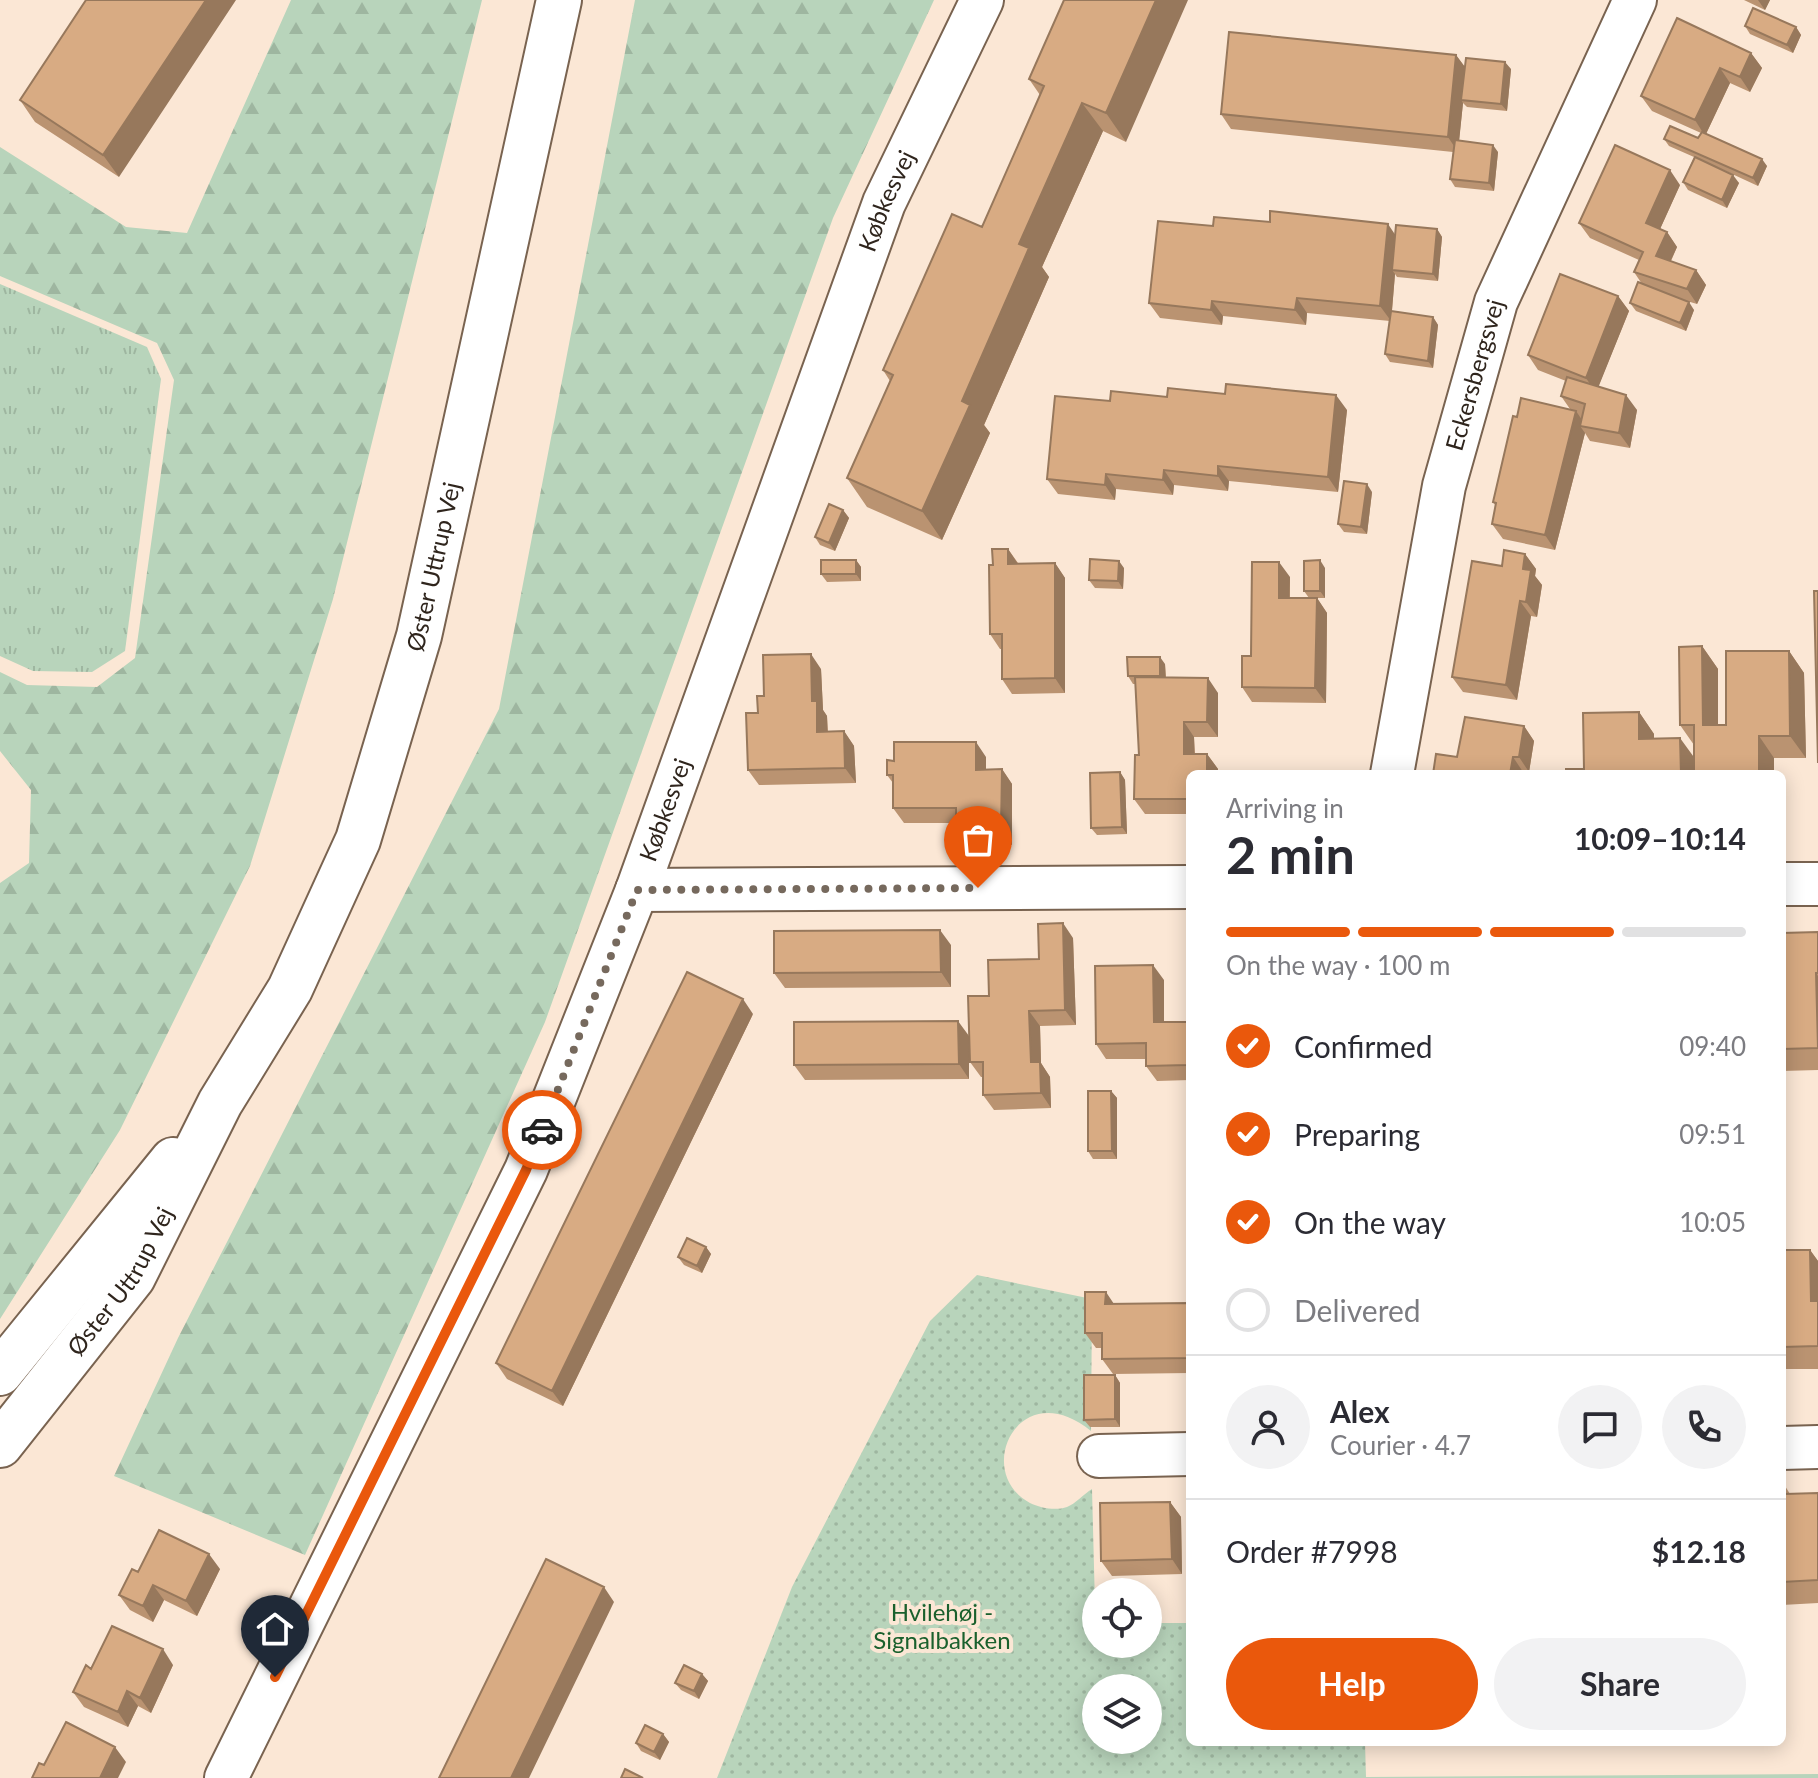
<!DOCTYPE html>
<html lang="en">
<head>
<meta charset="utf-8">
<style>
  body { margin:0; font-family:Lato,sans-serif; background:#f2f2f3; color:#2b2b33; height:100vh; display:flex; flex-direction:column; font-size:30px; white-space:nowrap }
  * { box-sizing:border-box; margin:0 }
  p { font-size:26px; color:#7c7c81 }
  .icon { flex:none; width:44px; height:44px; fill:none; stroke:currentColor; stroke-width:2; stroke-linecap:round; stroke-linejoin:round }
  .map { position:relative; flex:1; overflow:hidden }
  .side { position:absolute; left:1186px; top:770px; width:600px; height:976px; display:flex; flex-direction:column; background:#fff; border-radius:12px; box-shadow:0 4px 20px #0003 }
  .side>* { flex:none }
  .tools { position:absolute; left:1082px; top:1578px; display:grid; gap:16px }
  .tools a { display:grid; place-items:center; width:80px; height:80px; border-radius:50%; background:#fff; box-shadow:0 4px 20px #0003; font-size:40px }
  .pin { position:absolute; display:grid; place-items:center; width:68px; height:68px; color:#fff; margin:-82px -34px; border-radius:50% 50% 50% 0; rotate:-45deg; box-shadow:0 0 8px #0007 }
  .pin .icon { rotate:45deg }
  .courier { position:absolute; display:grid; place-items:center; width:80px; height:80px; margin:-40px; border:6px solid #ea580c; border-radius:50%; background:#fff; color:#222; box-shadow:0 2px 10px #0007 }
  .headline em { font-style:normal; font-weight:700 }
  .headline div { display:flex; flex-direction:column-reverse }
  .headline { display:flex; align-items:center; justify-content:space-between; height:136px; padding:0 40px }
  h1 { font-size:52px; font-weight:700; line-height:60px }
  .bar { display:grid; grid-template-columns:repeat(4,1fr); gap:12px 8px; align-content:center; height:96px; padding:0 40px }
  .bar i { height:10px; border-radius:6px; background:#e1e1e2 }
  .bar .selected { background:#ea580c }
  .bar p { grid-column:span 4 }
  .line { display:flex; align-items:center; gap:20px; padding:0 40px; border-top:2px solid #e1e1e2 }
  .line div { flex:1 }
  .round { display:grid; place-items:center; flex:none; width:84px; height:84px; border-radius:42px; background:#f2f2f3 }
  ol { padding:0 40px; list-style:none }
  li { display:flex; align-items:center; gap:24px; height:88px }
  li p { margin-inline-start:auto }
  li .icon { padding:8px; border-radius:50%; background:#ea580c; color:#fff; stroke-width:4 }
  li:last-child { color:#7c7c81 }
  li i { width:44px; height:44px; border:4px solid #e1e1e2; border-radius:50% }
  .button { display:flex; gap:16px; margin-top:auto; padding:16px 40px }
  .button a { flex:1; height:92px; border-radius:48px; background:#ea580c; color:#fff; font-size:32px; font-weight:700; line-height:92px; text-align:center }
  .button a+a { background:#f2f2f3; color:#2b2b33 }
  .map>svg:first-child { display:block }
  .grass { fill:url(#grass-tufts) }
  .forest { fill:url(#forest-firs) }
  .park { fill:url(#park-dots); fill-rule:evenodd }
  .lines { fill:none; stroke-linecap:round; stroke-linejoin:round }
  .street-casing { stroke:#796350; stroke-width:46 }
  .secondary-casing { stroke:#796350; stroke-width:48 }
  .street { stroke:#fff; stroke-width:42 }
  .secondary { stroke:#fff; stroke-width:44 }
  .wall { fill:#ba9371 }
  .shaded-wall { fill:#97785c }
  .building { fill:#d8ab83; stroke:#97785c; stroke-width:2 }
  .done { stroke:#76695d; stroke-width:8; stroke-dasharray:0 14.4 }
  .route { stroke:#ea580c; stroke-width:10 }
  .labels { text-anchor:middle; stroke-width:8; stroke-linejoin:round; paint-order:stroke }
  .street-label { font-size:24px; fill:#2f251d; stroke:#fbe7d5 }
  .park-label { font-size:24px; fill:#1a602d; stroke:#fbe7d5 }
</style>
</head>
<body>
<div class="map">
<svg width="1818" height="1778" viewBox="0 0 1818 1778">
  <defs>
    <pattern id="grass-tufts" width="24" height="20" patternUnits="userSpaceOnUse" patternTransform="scale(2)"><rect width="24" height="20" fill="#b8d4bb"/><path d="M3 7l-1-3M5 7V3M7 7l1-3M15 17l-1-3M17 17v-4M19 17l1-3" fill="none" stroke="#9eb6a0"/></pattern>
    <pattern id="forest-firs" width="22" height="20" patternUnits="userSpaceOnUse" patternTransform="scale(2)"><rect width="22" height="20" fill="#b8d4bb"/><path d="M5 1l3.5 6h-7zM16 11l3.5 6h-7z" fill="#9eb6a0"/></pattern>
    <pattern id="park-dots" width="8" height="8" patternUnits="userSpaceOnUse" patternTransform="scale(2)"><rect width="8" height="8" fill="#b8d4bb"/><path d="M2 2h.1M6 6h.1" fill="none" stroke="#9eb6a0" stroke-width="1.8" stroke-linecap="round"/></pattern>
  </defs>
  <rect width="100%" height="100%" fill="#fbe7d5"/>
  <path class="grass" d="M0 284 147 347 161 379 125 651 92 672 33 671 0 656Z"/>
  <path class="forest" d="M291 0H482L333 599 250 866 120 1130 0 1319V883L29 863 31 790 0 751V672L27 685 97 687 135 658 174 380 157 343 0 276V147L126 227 187 233Z
    M635 0H934L833 218 545 1022 305 1555 114 1476 178 1338 499 709Z"/>
  <path class="park" d="M977 1275 1092 1299 1091 1431C1019 1373 972 1472 1030 1503 1040 1508 1056 1511 1067 1507 1075 1504 1084 1494 1092 1489L1096 1644H1148V1623H1190V1742H1365L1366 1777 1818 1774V1778H717L792 1587 930 1321ZM1096 1688H1148V1740H1096Z"/>
  <g class="lines">
    <g class="street-casing">
      <g id="street">
        <path id="s1" d="M1392 774 1444 486 1496 302 1635 0"/>
        <path d="M1782 884H1818"/>
        <path d="M637 890 1190 887"/>
        <path d="M1782 1448 1818 1447"/>
        <path d="M1099 1456 1190 1454"/>
        <path id="s2" d="M226 1778 526 1170 637 890 884 203 982 0"/>
      </g>
    </g>
    <g class="secondary-casing">
      <g id="secondary">
        <path d="M0 1373 173 1160"/>
        <path id="s3" d="M0 1445 133 1277 220 1103 290 989 358 840 419 636 559 0"/>
      </g>
    </g>
    <use href="#street" class="street"/>
    <use href="#secondary" class="secondary"/>
  </g>
  <path class="wall" d="M86 0 119 177 35 122 20 100Z
    M1064 0 1126 142 1103 131 1042 267 1049 277 984 425 990 433 942 540 867 507 847 478 890 381 883 370 982 227 1040 95 1029 79Z
    M1744 0H1770L1765 10Z
    M1745 26 1796 27 1801 35 1793 53 1750 34Z
    M1751 53 1762 68 1750 92 1730 83 1706 134 1767 166 1758 186 1717 167 1739 183 1727 208 1688 190 1683 182 1694 157 1669 146 1664 139 1698 138 1701 133 1652 111 1641 96Z
    M1456 55 1465 67 1511 69 1507 111 1467 107 1463 103 1459 140 1498 152 1494 191 1455 187 1450 179 1453 152 1231 129 1221 114Z
    M1680 185 1660 229 1667 232 1677 247 1671 261 1696 270 1706 285 1697 304 1680 299 1694 310 1686 331 1636 311 1630 303 1642 284 1634 272 1639 260 1590 238 1579 223Z
    M1213 226 1395 234 1437 229 1442 237 1438 281 1397 277 1395 274 1392 311 1433 317 1438 325 1433 368 1390 362 1385 354 1390 321 1307 313 1306 325 1223 316 1222 325 1160 318 1149 303Z
    M1618 296 1629 311 1598 387 1637 410 1630 448 1590 441 1585 433 1555 550 1503 539 1492 524 1496 506 1493 502 1517 417 1570 409 1561 396 1566 381 1538 370 1528 355Z
    M1167 397 1347 410 1338 492 1229 481 1228 491 1174 485 1173 495 1116 489 1115 500 1058 494 1047 479 1110 401Z
    M1372 492 1367 534 1344 532 1338 524Z
    M843 510 849 518 835 551 820 545 815 537Z
    M1008 549 1018 563H1055L1065 578V693L1012 694 1002 679V649H1000L990 634 993 565Z
    M1525 554 1536 569 1535 576 1542 585 1537 617 1531 616 1517 700 1463 692 1452 677 1502 566Z
    M856 560 861 567V581L827 582 821 574Z
    M1124 568 1123 589 1095 588 1089 580Z
    M1325 568V598H1317L1327 613 1326 703 1252 702 1242 687 1251 656 1290 577V598H1309L1304 591Z
    M1702 646 1718 669V725H1726L1789 651 1804 673 1806 758H1774L1584 769 1639 712 1654 734V738L1694 758V745L1680 725Z
    M1165 664 1166 678 1218 693V737H1194L1195 754H1207L1218 769 1190 774V814H1145L1134 799 1139 755 1136 684H1133L1128 676Z
    M821 669 823 710 827 716 828 732 844 731 854 746 856 783 759 785 748 770 758 713 764 696Z
    M1524 726 1534 741 1529 772 1457 757Z
    M986 757V769H1002L1012 784V845H967L956 830V823H904L893 808V783L887 775Z
    M1120 772 1125 780 1127 834 1097 835 1091 828Z
    M1818 932V1070L1782 1071V933Z
    M1073 938 1076 1025 1040 1026 1041 1063 1050 1077 1051 1108 994 1110 983 1095V1077H981L970 1062 989 996 1039 959Z
    M951 945V987L785 988 774 973Z
    M1164 980V1022H1187L1190 1026V1080L1157 1081 1146 1066V1059H1106L1096 1044Z
    M753 1014 563 1406 507 1379 496 1363Z
    M969 1036V1079L805 1080 794 1065Z
    M1111 1091 1117 1098V1159H1093L1088 1151Z
    M706 1247 711 1254 702 1273 684 1265 678 1257Z
    M1782 1250H1810L1818 1261V1369H1782Z
    M1190 1303V1373L1113 1374 1102 1359V1348H1096L1085 1333 1114 1304Z
    M1115 1375 1120 1383V1427H1090L1084 1420Z
    M1782 1486H1785L1790 1494 1818 1493V1603L1782 1605Z
    M1170 1502 1181 1517 1182 1574 1112 1576 1101 1561Z
    M220 1569 197 1616 164 1600 153 1622 130 1610 119 1595 138 1572Z
    M173 1665 151 1713 138 1706 128 1727 84 1707 73 1692 91 1669Z
    M702 1674 708 1681 699 1699 681 1690 675 1683Z
    M663 1734 669 1742 660 1760 641 1751 636 1743Z"/>
  <path class="shaded-wall" d="M206 0H236L119 177 103 155Z
    M1156 0H1188L1126 142 1106 113Z
    M1758 0H1770L1765 10Z
    M1796 27 1801 35 1793 53 1787 45Z
    M1751 53 1762 68 1750 92 1740 77Z
    M1456 55 1467 70 1461 100 1463 103 1458 152 1448 137Z
    M1505 62 1511 69 1507 111 1501 104Z
    M1720 68 1730 83 1705 136 1695 120Z
    M1082 103 1103 131 1042 267 1049 277 984 425 990 433 942 540 922 511 1019 244Z
    M1493 145 1498 152 1494 191 1489 183Z
    M1762 159 1767 166 1758 186 1753 178Z
    M1670 170 1680 185 1656 238 1646 223Z
    M1733 175 1739 183 1727 208 1722 200Z
    M1388 224 1398 239 1392 270 1395 274 1391 321 1380 306Z
    M1437 229 1442 237 1438 281 1433 274Z
    M1667 232 1677 247 1666 271 1656 256Z
    M1696 270 1706 285 1697 304 1687 289Z
    M1618 296 1629 311 1596 393 1586 378Z
    M1297 298 1307 313 1306 325 1295 310Z
    M1212 301 1223 316 1222 325 1211 310Z
    M1689 302 1694 310 1686 331 1680 323Z
    M1433 317 1438 325 1433 368 1428 361Z
    M1336 395 1347 410 1338 492 1328 477Z
    M1626 395 1637 410 1630 448 1619 433Z
    M1576 411 1586 426H1580L1585 433 1555 550 1545 535Z
    M1218 466 1229 481 1228 491 1218 476Z
    M1164 470 1174 485 1173 495 1163 480Z
    M1106 474 1116 489 1115 500 1105 485Z
    M1367 484 1372 492 1367 534 1361 527Z
    M843 510 849 518 835 551 829 543Z
    M1008 549 1018 564H1008Z
    M1525 554 1536 569 1535 576 1542 585 1537 617 1526 602 1523 569Z
    M856 560 861 567V581L856 574Z
    M1320 560 1325 568V598L1320 591Z
    M1119 561 1124 568 1123 589 1118 581Z
    M1279 562 1290 577 1289 613 1279 598Z
    M1055 563 1065 578V693L1055 678Z
    M1317 598 1327 613 1326 703 1315 688Z
    M1520 601 1531 616 1517 700 1506 685Z
    M1702 646 1718 669V748L1703 725Z
    M1789 651 1804 673 1806 758 1790 736Z
    M811 654 821 669 823 710 827 716 828 747 817 732 812 701Z
    M1160 657 1165 664 1166 684 1160 676Z
    M1208 678 1218 693V737L1207 722Z
    M1639 712 1654 734V761L1639 739Z
    M1184 722 1194 737 1195 769 1184 754Z
    M1524 726 1534 741 1529 772 1519 757Z
    M844 731 854 746 856 783 845 768Z
    M1759 736 1774 758V774H1759Z
    M1680 738 1696 760V774H1681Z
    M976 742 986 757V785L976 770Z
    M1207 754 1218 769V774H1207Z
    M1513 757 1523 772V774H1510Z
    M1002 769 1012 784V845L1001 830Z
    M1120 772 1125 780 1127 834 1122 827Z
    M1063 923 1073 938 1076 1025 1065 1010Z
    M940 930 951 945V987L941 972Z
    M1153 965 1164 980V1038L1154 1022Z
    M1816 973 1818 976V1048Z
    M743 999 753 1014 563 1406 552 1391Z
    M1029 1011 1040 1026 1041 1063 1050 1077 1051 1108 1041 1093 1031 1062Z
    M958 1021 969 1036V1079L959 1064Z
    M1187 1022 1190 1026V1069L1187 1065Z
    M1111 1091 1117 1098V1159L1112 1151Z
    M706 1247 711 1254 702 1273 697 1266Z
    M1810 1250 1818 1261V1311L1811 1301Z
    M1106 1292 1116 1307 1105 1304Z
    M1115 1375 1120 1383V1427L1115 1419Z
    M1170 1502 1181 1517 1182 1574 1172 1559Z
    M209 1554 220 1569 197 1616 186 1601Z
    M153 1585 164 1600 153 1622 143 1606Z
    M604 1587 614 1602 529 1778H511Z
    M163 1649 173 1665 151 1713 140 1698Z
    M702 1674 708 1681 699 1699 694 1691Z
    M127 1691 138 1706 128 1727 118 1712Z
    M663 1734 669 1742 660 1760 654 1752Z
    M115 1747 126 1762 118 1778H100Z"/>
  <path class="building" d="M86 0H206L103 155 20 100Z
    M1064 0H1156L1106 113 1082 103 1019 244 1029 248 962 401 970 405 922 511 847 478 893 375 883 370 952 214 982 227 1044 86 1029 79Z
    M1753 8 1796 27 1787 45 1745 26Z
    M1677 18 1751 53 1740 77 1720 68 1695 120 1641 96Z
    M1229 32 1456 55 1448 137 1221 114Z
    M1466 58 1505 62 1501 104 1461 100Z
    M1670 126 1698 138 1702 132 1762 159 1753 178 1664 139Z
    M1455 140 1493 145 1489 183 1450 179Z
    M1615 145 1670 170 1646 223 1667 232 1656 256 1696 270 1687 289 1634 272 1643 252 1579 223Z
    M1695 157 1733 175 1722 200 1683 182Z
    M1270 211 1388 224 1380 306 1297 298 1295 310 1212 301 1211 310 1149 303 1158 221 1213 226 1214 217 1270 222Z
    M1396 225 1437 229 1433 274 1392 270Z
    M1560 274 1618 296 1586 378 1528 355Z
    M1638 282 1689 302 1680 323 1630 303Z
    M1391 311 1433 317 1428 361 1385 354Z
    M1567 377 1626 395 1619 433 1580 426 1585 404 1561 396Z
    M1226 384 1336 395 1328 477 1218 466V476L1164 470 1163 480 1106 474 1105 485 1047 479 1055 396 1110 401 1111 391 1167 397 1168 388 1225 394Z
    M1521 398 1576 411 1545 535 1492 524 1496 503 1493 502 1513 416 1517 417Z
    M1344 481 1367 484 1361 527 1338 524Z
    M829 504 843 510 829 543 815 537Z
    M992 549H1008V564L1055 563V678L1002 679V634H990L989 565H993Z
    M1504 550 1525 554 1523 569 1531 570 1526 602 1520 601 1506 685 1452 677 1472 561 1502 566Z
    M1090 559 1119 561 1118 581 1089 580Z
    M821 560H856V574H821Z
    M1320 560V591H1304V561Z
    M1252 562H1279V598H1317L1315 688 1242 687V656H1251Z
    M1814 591H1818V763Z
    M1702 646 1703 725H1726V651H1789L1790 736H1759V774H1694V725H1680L1679 647Z
    M811 654 812 701H817V732L844 731 845 768 748 770 746 713H758L757 696H764L763 655Z
    M1127 657H1160V676H1128Z
    M1135 677 1208 678 1207 722H1184V754H1207V774H1190V799H1134L1135 755H1139Z
    M1639 712V739L1680 738 1681 774H1566V769H1584L1583 713Z
    M1465 717 1524 726 1519 757H1513L1510 774H1433L1436 754 1457 757Z
    M894 742H976V770L1002 769 1001 830H956V808H893V775H887V760L894 761Z
    M1120 772 1122 827 1091 828 1090 773Z
    M1063 923 1065 1010 1029 1011 1031 1062H1040L1041 1093 983 1095V1062H970L968 996H989L988 960 1039 959 1038 924Z
    M940 930 941 972 774 973V931Z
    M1818 932V973H1816L1818 1048 1782 1049V933Z
    M1153 965 1154 1022H1187V1065L1146 1066V1043L1096 1044 1095 966Z
    M687 972 743 999 552 1391 496 1363Z
    M958 1021 959 1064 794 1065V1022Z
    M1088 1091H1111L1112 1151H1088Z
    M687 1238 706 1247 697 1266 678 1257Z
    M1782 1250H1810L1811 1301H1818V1346L1782 1347Z
    M1085 1292H1106L1105 1304 1190 1303V1358L1102 1359V1333H1085Z
    M1084 1375H1115V1419L1084 1420Z
    M1782 1486H1785V1494L1818 1493V1580L1782 1582Z
    M1170 1502 1172 1559 1101 1561 1100 1503Z
    M159 1530 209 1554 186 1601 153 1585 143 1606 119 1595 132 1569 138 1572Z
    M546 1559 604 1587 511 1778H439Z
    M112 1626 163 1649 140 1698 127 1691 118 1712 73 1692 86 1665 91 1669Z
    M684 1665 702 1674 694 1691 675 1683Z
    M66 1722 115 1747 100 1778H32L39 1763 44 1765Z
    M645 1725 663 1734 654 1752 636 1743Z
    M625 1769 643 1778H621Z"/>
  <g class="lines">
    <path class="done" d="M542 1130 637 890 978 888"/>
    <path class="route" d="M275 1677 526 1170 542 1130"/>
  </g>
  <g class="labels">
    <g class="street-label">
      <text dy="8" stroke="none"><textPath href="#s2" startOffset="1712">Købkesvej</textPath></text>
      <text dy="8" stroke="none"><textPath href="#s1" startOffset="408">Eckersbergsvej</textPath></text>
      <text dy="8" stroke="none"><textPath href="#s3" startOffset="990">Øster Uttrup Vej</textPath></text>
      <text dy="8" stroke="none"><textPath href="#s2" startOffset="1064">Købkesvej</textPath></text>
      <text dy="8" stroke="none"><textPath href="#s3" startOffset="204">Øster Uttrup Vej</textPath></text>
    </g>
    <g class="park-label">
      <text x="942" y="1621">Hvilehøj -<tspan x="942" dy="28">Signalbakken</tspan></text>
    </g>
  </g>
</svg>
<div class="tools">
<a><svg class="icon" aria-label="locate" viewBox="0 0 24 24"><circle cx="12" cy="12" r="6"/><path d="M12 2v4M12 18v4M2 12h4M18 12h4"/></svg></a>
<a><svg class="icon" aria-label="layers" viewBox="0 0 24 24"><path d="M12 4l9 5-9 5-9-5zM3 14l9 5 9-5"/></svg></a>
</div>
<div class="pin" style="left:978px;top:888px;background:#ea580c"><svg class="icon" aria-label="bag" viewBox="0 0 24 24"><path d="M5 8h14l-1 12H6zM9 8a3 3 0 0 1 6 0"/></svg></div>
<div class="pin" style="left:275px;top:1677px;background:#1f2937"><svg class="icon" aria-label="home" viewBox="0 0 24 24"><path d="M3 11l9-7 9 7M6 9v11h12V9"/></svg></div>
<div class="courier" style="left:542px;top:1130px"><svg class="icon" aria-label="car" viewBox="0 0 24 24"><path d="M5 17H2v-5l4-1 3-4h7l3 4 3 1v5h-3M9 17h6M6 11h13"/><circle cx="7" cy="17" r="2"/><circle cx="17" cy="17" r="2"/></svg></div>
<section class="side">
<div class="headline"><div><h1>2 min</h1><p>Arriving in</p></div><em>10:09–10:14</em></div>
<div class="bar"><i class="selected"></i><i class="selected"></i><i class="selected"></i><i></i><p>On the way · 100 m</p></div>
<ol>
<li><svg class="icon" aria-label="check" viewBox="0 0 24 24"><path d="M5 12l5 5 9-10"/></svg>Confirmed<p>09:40</p></li>
<li><svg class="icon" aria-label="check" viewBox="0 0 24 24"><path d="M5 12l5 5 9-10"/></svg>Preparing<p>09:51</p></li>
<li><svg class="icon" aria-label="check" viewBox="0 0 24 24"><path d="M5 12l5 5 9-10"/></svg>On the way<p>10:05</p></li>
<li><i></i>Delivered</li>
</ol>
<div class="line" style="height:144px"><a class="round"><svg class="icon" aria-label="person" viewBox="0 0 24 24"><circle cx="12" cy="8" r="4"/><path d="M4 21q1-7 8-7t8 7"/></svg></a><div><b>Alex</b><p>Courier · 4.7</p></div><a class="round"><svg class="icon" aria-label="chat" viewBox="0 0 24 24"><path d="M4 5h16v11H9l-5 4z"/></svg></a><a class="round"><svg class="icon" aria-label="phone" viewBox="0 0 24 24"><path d="M5 4h4l2 5-3 2q2 4 5 5l2-3 5 2v4C11 20 4 13 5 4z"/></svg></a></div>
<div class="line" style="height:104px"><div>Order #7998</div><b>$12.18</b></div>
<div class="button"><a>Help</a><a>Share</a></div>
</section>
</div>
</body>
</html>
